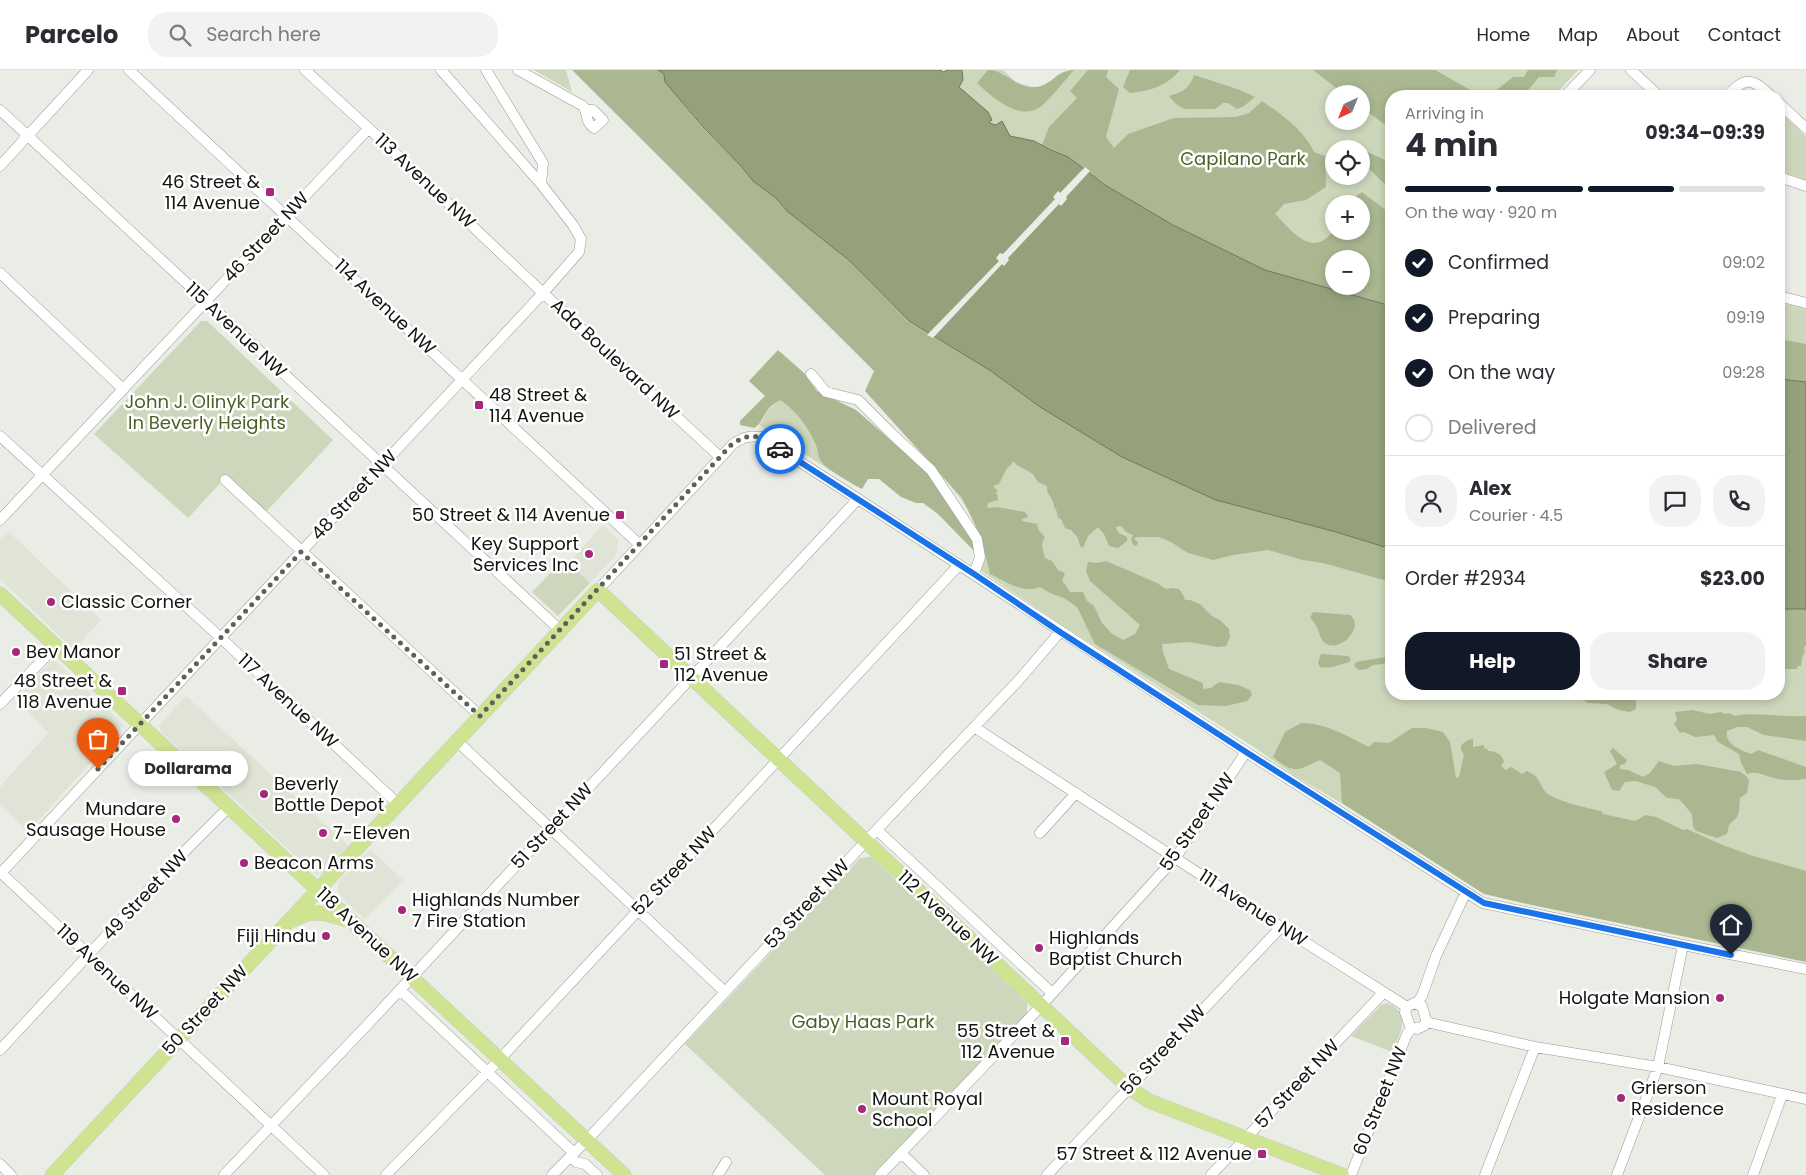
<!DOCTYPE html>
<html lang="en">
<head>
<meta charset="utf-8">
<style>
  body { margin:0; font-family:Poppins,sans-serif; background:#f2f2f3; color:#2b2b33; height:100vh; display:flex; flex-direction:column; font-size:19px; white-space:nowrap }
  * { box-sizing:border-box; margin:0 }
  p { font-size:16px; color:#7c7c81 }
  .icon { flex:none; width:28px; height:28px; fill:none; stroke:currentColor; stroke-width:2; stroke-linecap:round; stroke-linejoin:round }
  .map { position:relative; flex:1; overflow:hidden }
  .side { position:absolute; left:1385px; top:20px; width:400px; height:610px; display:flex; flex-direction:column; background:#fff; border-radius:20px; box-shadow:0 2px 8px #0003 }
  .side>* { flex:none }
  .needle { width:32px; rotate:223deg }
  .controls { position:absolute; left:1325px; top:15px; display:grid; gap:10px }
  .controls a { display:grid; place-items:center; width:45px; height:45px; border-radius:50%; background:#fff; box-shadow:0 2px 8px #0003; font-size:25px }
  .pin { position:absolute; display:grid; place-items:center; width:42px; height:42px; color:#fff; margin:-51px -21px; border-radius:50% 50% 50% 0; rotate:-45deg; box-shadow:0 0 5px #0007 }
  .pin .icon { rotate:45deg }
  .courier { position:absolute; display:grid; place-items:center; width:50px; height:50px; margin:-25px; border:4px solid #1a73e8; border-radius:50%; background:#fff; color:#222; box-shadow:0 1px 6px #0007 }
  .bubble { position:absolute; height:35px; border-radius:18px; background:#fff; box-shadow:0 2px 8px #0003; font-size:16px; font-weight:700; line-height:35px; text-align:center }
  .headline em { font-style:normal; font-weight:700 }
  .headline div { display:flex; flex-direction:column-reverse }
  .headline { display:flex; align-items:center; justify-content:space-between; height:85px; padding:0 20px }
  h1 { font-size:32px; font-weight:700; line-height:38px }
  .bar { display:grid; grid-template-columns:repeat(4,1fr); gap:8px 5px; align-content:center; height:60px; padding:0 20px }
  .bar i { height:6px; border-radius:4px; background:#e1e1e2 }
  .bar .selected { background:#111827 }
  .bar p { grid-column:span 4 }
  .line { display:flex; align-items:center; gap:12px; padding:0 20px; border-top:1px solid #e1e1e2 }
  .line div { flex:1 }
  .round { display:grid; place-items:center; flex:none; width:52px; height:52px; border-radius:20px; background:#f2f2f3 }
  ol { padding:0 20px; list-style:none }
  li { display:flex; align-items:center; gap:15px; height:55px }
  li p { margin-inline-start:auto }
  li .icon { padding:5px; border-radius:50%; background:#111827; color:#fff; stroke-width:4 }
  li:last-child { color:#7c7c81 }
  li i { width:28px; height:28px; border:2px solid #e1e1e2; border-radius:50% }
  .button { display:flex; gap:10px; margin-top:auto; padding:10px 20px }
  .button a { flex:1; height:58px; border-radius:20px; background:#111827; color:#fff; font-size:20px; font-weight:700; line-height:58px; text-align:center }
  .button a+a { background:#f2f2f3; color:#2b2b33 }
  header { display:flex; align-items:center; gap:30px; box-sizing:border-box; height:70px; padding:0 25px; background:#fff; border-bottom:1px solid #e1e1e2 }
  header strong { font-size:24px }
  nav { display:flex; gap:28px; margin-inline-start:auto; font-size:18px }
  .search { width:350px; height:45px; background:#f2f2f3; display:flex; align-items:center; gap:12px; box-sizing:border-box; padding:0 18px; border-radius:20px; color:#7c7c81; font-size:19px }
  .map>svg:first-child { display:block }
  .built { fill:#dfe4d6 }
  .green { fill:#cdd7bb; fill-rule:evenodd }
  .forest { fill:#aab790; fill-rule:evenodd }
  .water { fill:#94a17b; stroke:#6d775b }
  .pier { fill:#eaede6 }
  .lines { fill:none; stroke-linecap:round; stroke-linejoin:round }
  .minor-casing { stroke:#979a93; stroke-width:11 }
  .major-casing { stroke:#cbcbcb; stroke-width:15 }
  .minor { stroke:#fff; stroke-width:10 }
  .major { stroke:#cee491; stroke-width:14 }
  .done { stroke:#5e605c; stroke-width:5; stroke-dasharray:0 9 }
  .route { stroke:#1a73e8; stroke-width:6 }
  .poi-dot { fill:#a5287b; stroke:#fff; stroke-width:2 }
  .labels { text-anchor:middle; stroke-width:5; stroke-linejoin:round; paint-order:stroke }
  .park-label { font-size:18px; fill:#4e5f24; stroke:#fff }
  .street-label { font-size:18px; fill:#131411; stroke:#fff }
  .poi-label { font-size:18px; fill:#131411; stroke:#fff; text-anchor:start }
</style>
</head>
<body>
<header>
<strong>Parcelo</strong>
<div class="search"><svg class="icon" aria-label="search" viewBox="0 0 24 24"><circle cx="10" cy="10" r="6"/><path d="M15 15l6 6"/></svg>Search here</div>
<nav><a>Home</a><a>Map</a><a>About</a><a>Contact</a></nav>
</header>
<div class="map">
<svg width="1806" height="1105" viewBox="0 0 1806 1105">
  <rect width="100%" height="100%" fill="#eaede6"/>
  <path class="built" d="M603 455 618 470 617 481 616 485 590 513 568 493Z
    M8 461 101 550 74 580 0 509V469Z
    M53 589 124 655 28 762 0 735V717L48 663 16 629Z
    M186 626 350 777 326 803 315 804 161 662 159 655Z
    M370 779 403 810 365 849 342 828 338 821 339 811Z"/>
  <path class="green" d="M534 0H566L572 22Z
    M962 0H1003L1017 13 1042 19 1071 0H1578L1554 26H1391V236L1265 200 1034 71 1010 66 1002 51 996 55 989 53 977 33 959 17 963 10ZM1334 24H1361V51H1334ZM1334 79H1361V106H1334ZM1334 134H1361V161H1334ZM1334 189H1361V216H1334Z
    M1779 41 1806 66V110L1779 101Z
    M1779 232 1806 239V312L1779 309Z
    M201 251H207L333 370 266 442 227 406 188 448 94 364Z
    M780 330 791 337 806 355 818 379 820 391 836 404 759 355 762 352 767 341Z
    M955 340 1122 387 1216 430 1391 480V624H1779V539H1806V891L1483 823 1343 734 1295 706 1254 677 1060 554 980 500C982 495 985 487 985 481 982 453 956 422 938 401Z
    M564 489 590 513 558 546 532 522Z
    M871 787 1027 933V944L876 1105H825L685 974 860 788Z
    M1387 933C1413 943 1400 964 1392 982L1351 966 1381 935Z"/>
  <path class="forest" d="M572 0H658L664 4 665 12 701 56 741 96 753 111 776 128 787 141 850 191 908 251 991 301 1040 337 1122 387 1216 430 1336 462 1391 479V512L1323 493 1303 490 1268 480 1233 485 1213 490 1188 483 1171 472 1159 467H1137L1134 469 1138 472 1137 475 1134 476 1131 470 1133 465 1126 462 1121 456 1116 457C1118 465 1121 463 1127 467V471L1118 478 1109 476 1104 464 1098 457 1088 466 1083 478 1080 476 1078 468 1071 460 1065 458 1061 449 1058 448 1056 439 1054 438C1055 429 1046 425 1047 416L1038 412 1033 404 1017 395 1013 391 1011 395 1007 398 999 414 993 416 998 421 995 424H997L998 430 988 433 987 438 997 437 1025 442 1028 447 1022 449V451L1037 454 1039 461 1045 467C1040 475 1043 479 1045 488L1052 491 1058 500 1065 503 1062 511 1065 514 1070 522H1083L1087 531 1094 536 1102 553 1111 563 1123 570 1135 564 1140 555 1090 511 1086 501 1088 492 1097 493 1106 491 1157 513 1166 519 1171 518 1179 519 1183 525 1185 530H1190L1200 534 1212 546 1221 551 1229 559 1230 567 1226 576 1218 577 1189 572 1162 574 1163 582 1169 599 1203 613V619L1211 618 1219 612 1238 615 1250 620 1252 625 1247 631 1226 636 1198 635 1095 574 1077 537 1064 528 1050 523 1040 517C1023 524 1005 511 990 504L981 467 962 428 865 321 874 301Z
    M988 0C1005 0 1017 19 1035 17 1052 16 1056 0 1074 0 1066 9 1049 31 1040 37 1019 52 991 26 977 13Z
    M1088 0H1108L1106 7 1119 19 1106 67 1114 78 1128 64 1174 48 1236 47 1249 43 1262 31C1281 44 1304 60 1314 82L1325 86 1326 117 1306 130 1284 134 1275 144C1287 155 1304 180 1322 171 1327 169 1331 163 1334 160V161H1361V134H1346L1347 132 1362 122 1391 144V236L1265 200 1173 155 1105 115 1068 87 1042 75 1049 57 1077 28 1070 21ZM1334 189H1361V216H1334Z
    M1130 0H1180C1167 16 1150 21 1130 23L1123 17Z
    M1313 0H1435L1474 22H1494L1513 7H1524L1528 0H1557L1554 7H1539L1523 26H1391V59L1361 37V24H1344Z
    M1194 5 1240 20 1255 27 1244 36 1237 39 1228 33H1223L1215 39H1184L1176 34 1169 26C1183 22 1189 19 1194 5Z
    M1361 79 1383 89 1391 96V120L1361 91Z
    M1779 269 1806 274V312L1779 309Z
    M778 280 804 303 817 321 856 340 925 400 943 422 972 467 974 481 938 444 923 433H916L901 427 879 409H868L862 419C853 414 825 399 820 390 818 386 818 380 816 375 808 357 797 341 780 330 776 333 770 336 767 341 762 348 762 353 754 358L740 355V351L765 326 749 311Z
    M1779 539H1806V575L1804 578 1805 583 1803 584 1801 596H1798L1797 599H1779Z
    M1313 542 1350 545C1366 556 1338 587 1323 571 1319 567 1319 559 1315 554 1314 551 1312 550 1310 548Z
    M1321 584 1348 586 1351 589 1349 592C1339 595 1330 599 1320 597L1318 593Z
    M1391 586V590L1383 594 1373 595 1367 599 1359 600 1354 596 1356 592Z
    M1571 624H1624L1636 630V639L1630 642 1618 640 1607 634 1588 633Z
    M1692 640 1710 644 1721 642 1725 644 1730 643 1734 646C1756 641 1782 648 1806 646V671L1764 665 1747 657H1738L1727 661C1724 674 1741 680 1751 684L1758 680 1806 697V709C1796 710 1784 711 1774 708 1765 706 1756 700 1747 704L1741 693 1739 684 1718 672 1714 665 1695 667 1684 662 1680 663 1674 654 1677 650 1675 642Z
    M1301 653C1326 653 1347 666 1369 677L1374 672 1389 673 1412 658H1426L1443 662 1450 672 1456 708 1459 707 1464 685 1461 680V675L1468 670 1473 669V677L1484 675V679L1487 678 1488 681C1495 681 1502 684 1504 691L1501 696 1506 700 1511 697 1522 704 1527 701C1542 707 1539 717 1548 724 1560 732 1587 738 1601 741L1603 744 1635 751 1646 745 1656 747 1683 760 1687 759 1720 774 1750 785 1806 801V892L1532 835 1484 824 1342 733 1340 703 1320 690C1298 700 1295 705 1273 687L1285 662Z
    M1613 678 1627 690 1625 694 1620 695V699L1628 700 1643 707 1650 703 1659 691 1674 696 1697 694 1741 702 1747 707 1749 710 1747 723 1740 728 1739 742 1737 747 1729 755 1727 764 1717 768 1696 761 1693 756 1692 744 1679 729 1667 728 1655 717 1636 711 1625 712 1619 721 1612 720 1604 702 1617 694 1610 681Z"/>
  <path class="water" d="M658 0H941L943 2 948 0H962L963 10 959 17 988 42 992 50 989 53 996 55 1002 51 1010 66 1034 71 1051 80 1068 87 1105 115 1173 155 1265 200 1391 236V479L1336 462 1216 430 1122 387 1040 337 991 301 909 251 850 191 787 141 776 128 753 111 741 96 702 56 665 12 664 4Z
    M1779 309 1806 312V539H1779Z"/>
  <path class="pier" d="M1085 97 1090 101 1066 127 1067 129 1061 136 1059 134 1008 188 1009 190 1004 196 1002 194 933 268 927 265 999 191 996 188 1000 183 1003 184 1055 129 1053 127 1058 121 1060 123Z"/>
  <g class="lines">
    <g class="minor-casing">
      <path id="minor" d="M129 0 640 475
        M441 0 541 114 573 155 581 169 579 182 543 223 720 387
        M486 0 543 93 541 114
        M518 0 583 36C589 44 584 51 594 58L603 50 593 40H586
        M1631 0 1659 26
        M1565 26 1590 0
        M1727 26C1746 6 1752 8 1771 26
        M1779 33 1806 58
        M0 40 560 560
        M0 96 88 0
        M1779 107 1806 116
        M0 203 123 319
        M1779 226 1806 233
        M811 304 826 322 858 330 891 363 931 400 977 469 980 487 974 504
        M0 366 221 568 398 734
        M225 410 480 646
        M0 450 369 58
        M598 520 733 374C742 368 749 365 761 367L858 429 1246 682 1483 833 1683 875 1806 899
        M0 634 56 576
        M974 657 1281 857 1407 937
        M457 671 725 922
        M877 760 1052 923
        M1040 763 1076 723
        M0 802 324 1105
        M0 804 543 223 376 65 305 0
        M400 920 574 1083
        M1414 933 1422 936 1426 950 1425 955 1417 959 1410 956 1405 942 1407 937Z
        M1417 933 1422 926 1436 886 1466 822
        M1426 952 1535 977 1658 997 1806 1029
        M0 980 185 781 229 737
        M901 1083 924 1105
        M570 1087 576 1092 585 1094 597 1105
        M0 1094 11 1105
        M224 1105 369 953 858 429
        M386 1105 500 989 959 495
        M552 1105 587 1070 866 771 1018 611 1060 562
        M718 1105 726 1092
        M880 1105 1041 936 1176 787 1246 682
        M1047 1105 1281 857
        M1211 1105 1383 923
        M1351 1105 1407 964 1412 958
        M1485 1105 1535 977
        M1617 1105 1658 997 1683 875
        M1753 1105 1782 1025"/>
    </g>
    <g class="major-casing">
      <path id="major" d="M0 524 624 1105
        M293 850C317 837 327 845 351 851
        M52 1105 598 520 1128 1017 1149 1031 1342 1105"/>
    </g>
    <use href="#minor" class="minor"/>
    <use href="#major" class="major"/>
  </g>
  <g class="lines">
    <path class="done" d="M98 699 301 482 480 646 732 374C754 360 760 367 780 379"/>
    <path class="route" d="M780 379 974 504 1060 562 1246 682 1484 833 1731 885"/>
  </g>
  <g class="poi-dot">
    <rect x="265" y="117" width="10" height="10" rx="2.5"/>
    <rect x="474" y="330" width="10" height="10" rx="2.5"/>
    <rect x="615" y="440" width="10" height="10" rx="2.5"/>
    <circle cx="589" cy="484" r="5"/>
    <circle cx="51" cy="532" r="5"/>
    <circle cx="16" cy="582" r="5"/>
    <rect x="659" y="589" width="10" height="10" rx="2.5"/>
    <rect x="117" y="616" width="10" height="10" rx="2.5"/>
    <circle cx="264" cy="724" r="5"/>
    <circle cx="176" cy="749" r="5"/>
    <circle cx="323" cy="763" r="5"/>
    <circle cx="244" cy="793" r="5"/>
    <circle cx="402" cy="840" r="5"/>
    <circle cx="326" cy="866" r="5"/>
    <circle cx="1039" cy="878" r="5"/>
    <circle cx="1720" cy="928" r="5"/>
    <rect x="1060" y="966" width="10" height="10" rx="2.5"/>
    <circle cx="1621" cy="1028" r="5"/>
    <circle cx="862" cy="1039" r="5"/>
    <rect x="1257" y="1079" width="10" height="10" rx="2.5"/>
  </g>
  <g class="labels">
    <g class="park-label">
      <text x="1243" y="95">Capilano Park</text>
      <text x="207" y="338">John J. Olinyk Park<tspan x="207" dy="21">In Beverly Heights</tspan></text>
      <text x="863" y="958">Gaby Haas Park</text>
    </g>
    <g class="street-label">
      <text transform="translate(425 111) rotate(43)" y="6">113 Avenue NW</text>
      <text transform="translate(266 167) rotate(-47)" y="6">46 Street NW</text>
      <text transform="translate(385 237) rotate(43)" y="6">114 Avenue NW</text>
      <text transform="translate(236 260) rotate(43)" y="6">115 Avenue NW</text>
      <text transform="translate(615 289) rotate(43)" y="6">Ada Boulevard NW</text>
      <text transform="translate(354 425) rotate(-47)" y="6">48 Street NW</text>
      <text transform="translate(288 631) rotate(43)" y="6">117 Avenue NW</text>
      <text transform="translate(1197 752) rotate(-55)" y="6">55 Street NW</text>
      <text transform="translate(552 756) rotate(-47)" y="6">51 Street NW</text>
      <text transform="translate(674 801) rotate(-47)" y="6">52 Street NW</text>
      <text transform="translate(145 825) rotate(-47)" y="6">49 Street NW</text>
      <text transform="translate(807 834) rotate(-47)" y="6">53 Street NW</text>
      <text transform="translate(1253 838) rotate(33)" y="6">111 Avenue NW</text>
      <text transform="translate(948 848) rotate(43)" y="6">112 Avenue NW</text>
      <text transform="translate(367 865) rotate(43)" y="6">118 Avenue NW</text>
      <text transform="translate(107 902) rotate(43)" y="6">119 Avenue NW</text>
      <text transform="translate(205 940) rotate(-47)" y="6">50 Street NW</text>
      <text transform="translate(1163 980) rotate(-47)" y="6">56 Street NW</text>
      <text transform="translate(1297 1014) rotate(-47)" y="6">57 Street NW</text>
      <text transform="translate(1380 1031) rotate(-68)" y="6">60 Street NW</text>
    </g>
    <g class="poi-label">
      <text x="260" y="118" text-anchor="end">46 Street &amp;<tspan x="260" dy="21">114 Avenue</tspan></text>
      <text x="489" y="331">48 Street &amp;<tspan x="489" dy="21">114 Avenue</tspan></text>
      <text x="610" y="451" text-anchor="end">50 Street &amp; 114 Avenue</text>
      <text x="579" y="480" text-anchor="end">Key Support<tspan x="579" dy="21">Services Inc</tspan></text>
      <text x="61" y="538">Classic Corner</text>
      <text x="26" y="588">Bev Manor</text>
      <text x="674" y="590">51 Street &amp;<tspan x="674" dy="21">112 Avenue</tspan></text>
      <text x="112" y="617" text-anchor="end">48 Street &amp;<tspan x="112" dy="21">118 Avenue</tspan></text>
      <text x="274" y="720">Beverly<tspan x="274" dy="21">Bottle Depot</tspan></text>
      <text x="166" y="745" text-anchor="end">Mundare<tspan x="166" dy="21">Sausage House</tspan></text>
      <text x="333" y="769">7-Eleven</text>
      <text x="254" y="799">Beacon Arms</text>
      <text x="412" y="836">Highlands Number<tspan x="412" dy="21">7 Fire Station</tspan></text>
      <text x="316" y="872" text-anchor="end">Fiji Hindu</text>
      <text x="1049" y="874">Highlands<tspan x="1049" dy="21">Baptist Church</tspan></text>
      <text x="1710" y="934" text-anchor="end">Holgate Mansion</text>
      <text x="1055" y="967" text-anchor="end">55 Street &amp;<tspan x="1055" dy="21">112 Avenue</tspan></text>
      <text x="1631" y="1024">Grierson<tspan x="1631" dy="21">Residence</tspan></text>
      <text x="872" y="1035">Mount Royal<tspan x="872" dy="21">School</tspan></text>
      <text x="1252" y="1090" text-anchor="end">57 Street &amp; 112 Avenue</text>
    </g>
  </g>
</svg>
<div class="controls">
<a><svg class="needle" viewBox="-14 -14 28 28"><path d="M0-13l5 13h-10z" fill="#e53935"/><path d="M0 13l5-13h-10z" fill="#7c7c81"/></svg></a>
<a><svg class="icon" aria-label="locate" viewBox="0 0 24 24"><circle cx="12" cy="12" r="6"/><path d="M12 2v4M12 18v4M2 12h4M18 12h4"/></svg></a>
<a>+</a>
<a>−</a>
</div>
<div class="pin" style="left:98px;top:699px;background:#ea580c"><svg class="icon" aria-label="bag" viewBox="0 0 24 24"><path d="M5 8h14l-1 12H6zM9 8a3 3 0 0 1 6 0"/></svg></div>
<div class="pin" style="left:1731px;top:885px;background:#1f2937"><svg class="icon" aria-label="home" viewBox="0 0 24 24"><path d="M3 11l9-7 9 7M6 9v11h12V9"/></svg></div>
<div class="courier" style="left:780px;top:379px"><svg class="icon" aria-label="car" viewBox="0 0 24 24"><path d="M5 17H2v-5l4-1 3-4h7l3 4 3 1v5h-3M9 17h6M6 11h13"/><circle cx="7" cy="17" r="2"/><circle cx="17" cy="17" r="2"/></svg></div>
<div class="bubble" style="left:128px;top:681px;width:120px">Dollarama</div>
<section class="side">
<div class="headline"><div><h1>4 min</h1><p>Arriving in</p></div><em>09:34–09:39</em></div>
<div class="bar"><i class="selected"></i><i class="selected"></i><i class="selected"></i><i></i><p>On the way · 920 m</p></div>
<ol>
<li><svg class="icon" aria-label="check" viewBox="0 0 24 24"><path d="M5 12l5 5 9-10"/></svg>Confirmed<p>09:02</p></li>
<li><svg class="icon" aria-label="check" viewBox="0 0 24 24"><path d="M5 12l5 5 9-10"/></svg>Preparing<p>09:19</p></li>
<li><svg class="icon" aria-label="check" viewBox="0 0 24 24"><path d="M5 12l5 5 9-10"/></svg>On the way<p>09:28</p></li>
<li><i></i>Delivered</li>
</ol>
<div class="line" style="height:90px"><a class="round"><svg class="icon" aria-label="person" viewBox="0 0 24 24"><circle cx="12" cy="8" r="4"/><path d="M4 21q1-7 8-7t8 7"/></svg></a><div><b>Alex</b><p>Courier · 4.5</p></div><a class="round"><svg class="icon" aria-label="chat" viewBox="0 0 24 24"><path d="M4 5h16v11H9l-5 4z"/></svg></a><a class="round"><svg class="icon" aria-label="phone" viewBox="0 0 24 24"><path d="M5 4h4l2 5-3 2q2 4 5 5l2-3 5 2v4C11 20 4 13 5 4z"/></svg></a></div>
<div class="line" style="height:65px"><div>Order #2934</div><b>$23.00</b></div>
<div class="button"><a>Help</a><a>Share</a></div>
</section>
</div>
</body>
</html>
